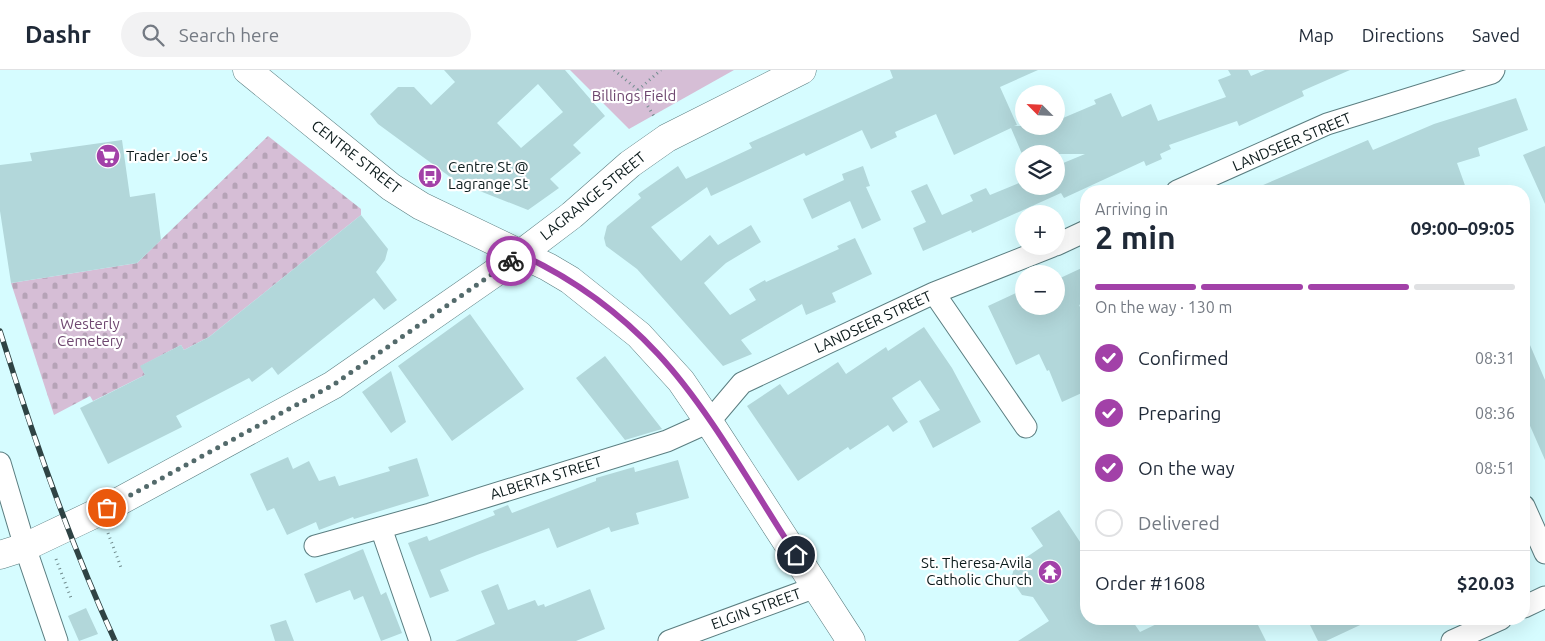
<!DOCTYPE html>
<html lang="en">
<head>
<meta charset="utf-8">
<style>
  body { margin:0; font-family:Ubuntu,sans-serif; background:#f2f2f3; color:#1f2937; height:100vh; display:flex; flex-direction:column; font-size:19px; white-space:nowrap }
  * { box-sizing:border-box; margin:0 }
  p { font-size:16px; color:#747a83 }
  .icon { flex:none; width:28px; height:28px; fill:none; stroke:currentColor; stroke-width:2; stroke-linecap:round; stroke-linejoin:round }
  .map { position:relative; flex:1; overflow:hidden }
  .drawer { position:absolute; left:1080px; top:115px; width:450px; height:440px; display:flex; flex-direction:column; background:#fff; border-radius:20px; box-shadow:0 5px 20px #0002 }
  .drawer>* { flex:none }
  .needle { width:32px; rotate:294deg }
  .buttons { position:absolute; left:1015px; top:15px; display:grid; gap:10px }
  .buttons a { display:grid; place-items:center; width:50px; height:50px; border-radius:50%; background:#fff; box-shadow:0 5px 20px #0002; font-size:25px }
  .pin { position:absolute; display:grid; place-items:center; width:42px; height:42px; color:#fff; margin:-21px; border:2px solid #fff; border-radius:50%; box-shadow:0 1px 5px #0007 }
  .courier { position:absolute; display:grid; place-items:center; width:50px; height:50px; margin:-25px; border:4px solid #a241a8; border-radius:50%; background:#fff; color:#222; box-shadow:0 1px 6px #0007 }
  .overview em { font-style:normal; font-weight:600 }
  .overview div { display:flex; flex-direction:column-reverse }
  .overview { display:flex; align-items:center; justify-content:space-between; height:85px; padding:0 15px }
  h1 { font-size:32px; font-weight:600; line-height:38px }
  .bar { display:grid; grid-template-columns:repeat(4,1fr); gap:8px 5px; align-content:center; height:60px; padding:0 15px }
  .bar i { height:6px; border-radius:4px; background:#e0e1e3 }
  .bar .current { background:#a241a8 }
  .bar p { grid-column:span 4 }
  .line { display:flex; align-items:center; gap:12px; padding:0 15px; border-top:1px solid #e0e1e3 }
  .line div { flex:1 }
  ol { padding:0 15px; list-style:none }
  li { display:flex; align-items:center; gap:15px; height:55px }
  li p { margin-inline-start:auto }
  li .icon { padding:5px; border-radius:50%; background:#a241a8; color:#fff; stroke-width:4 }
  li:last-child { color:#747a83 }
  li i { width:28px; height:28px; border:2px solid #e0e1e3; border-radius:50% }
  header { display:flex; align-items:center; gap:30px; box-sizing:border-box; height:70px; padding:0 25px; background:#fff; border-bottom:1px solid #e0e1e3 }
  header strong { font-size:24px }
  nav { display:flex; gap:28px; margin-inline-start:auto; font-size:18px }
  .search { width:350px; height:45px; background:#f2f2f3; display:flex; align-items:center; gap:12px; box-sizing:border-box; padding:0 18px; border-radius:28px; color:#747a83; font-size:19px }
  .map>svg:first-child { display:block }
  .cemetery { fill:url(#cemetery-stones) }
  .park { fill:#d6bed6 }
  .building { fill:#b2d7da; fill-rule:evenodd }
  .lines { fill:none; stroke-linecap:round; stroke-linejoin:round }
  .minor-casing { stroke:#5b7e81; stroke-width:23 }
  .major-casing { stroke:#5b7e81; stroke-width:29 }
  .path { stroke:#728d8f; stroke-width:3; stroke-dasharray:1 4; stroke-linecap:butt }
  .minor { stroke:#fff; stroke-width:21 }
  .major { stroke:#fff; stroke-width:28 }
  .rail-casing { stroke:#2f4344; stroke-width:5.5 }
  .rail { stroke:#fff; stroke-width:4; stroke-dasharray:11; stroke-linecap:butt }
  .done { stroke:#536a6b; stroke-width:5; stroke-dasharray:0 9 }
  .route { stroke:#a241a8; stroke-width:6 }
  .labels { text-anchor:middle; stroke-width:4.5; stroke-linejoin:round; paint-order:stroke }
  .park-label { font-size:15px; fill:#6f4870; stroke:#fff }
  .street-label { font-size:15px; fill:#0c1b1c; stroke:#fff }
  .poi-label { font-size:15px; fill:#0c1b1c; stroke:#fff; text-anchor:start }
</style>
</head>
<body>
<header>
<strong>Dashr</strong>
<div class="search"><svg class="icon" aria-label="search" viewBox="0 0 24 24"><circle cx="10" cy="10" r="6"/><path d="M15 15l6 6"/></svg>Search here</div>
<nav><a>Map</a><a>Directions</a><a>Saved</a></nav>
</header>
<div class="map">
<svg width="1545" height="571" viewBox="0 0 1545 571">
  <defs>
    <pattern id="cemetery-stones" width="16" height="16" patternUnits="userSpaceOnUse" patternTransform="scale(1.25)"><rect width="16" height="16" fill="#d6bed6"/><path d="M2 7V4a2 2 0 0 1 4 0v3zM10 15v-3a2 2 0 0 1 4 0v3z" fill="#b6a3b7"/></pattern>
  </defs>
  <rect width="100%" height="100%" fill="#d6fcff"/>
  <path class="cemetery" d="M268 66 361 139V145L209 267 184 280 181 275 141 296 145 305 93 331 90 326 54 345 11 213 137 193Z"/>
  <path class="park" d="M570 0H734L629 59Z"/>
  <path class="building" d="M444 0H565L605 46 573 75 581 83 550 109 559 118 528 140 457 112 378 54 370 44 398 17H414L431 35 455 12ZM538 14 563 42 521 78 497 53Z
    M890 0H1038L1000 17 1017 55 1014 56H1056V51L1096 34 1094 30 1111 23 1122 47 1151 34 1158 51 1226 27 1218 10 1231 5 1228 0H1248L1251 6 1265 0H1350L1302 21 1304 26 1239 56 1237 51 1169 75 1171 79 1160 84 1162 89 1146 96 1144 91 1064 128 1061 123 972 163 971 160 923 181 913 158 926 152 911 121 927 114 942 145 973 131 970 125 986 118 990 125 1024 111V116H1056V96L1085 84H1022L1011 58 954 85 936 44 895 62 897 67 871 79 862 60 806 86 804 83 711 126 707 117 651 157 681 191 710 165 718 175 751 155 761 172 726 193 704 213 730 245 756 230 749 219 765 210 766 212 839 179 837 176 855 168 872 204 832 223 836 232 806 245 802 234 741 270 752 284 723 296 637 199 606 176 604 168 607 156 641 128 638 124 678 96 686 109 752 78 749 73 893 8Z
    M1516 28 1528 60 1478 78 1480 86 1457 93 1467 121H1249L1368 70 1373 80 1434 54Z
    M122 70 130 127 155 123 161 170 137 193 11 213 0 141V95L32 91 30 83Z
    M1545 76V134L1523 85Z
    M863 96 870 116 866 117 881 150 862 159 850 131 812 149 803 129 844 110 842 104Z
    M361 145 388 179 385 190 376 202 397 230 384 240 374 228 278 305 272 297 252 312 249 308 176 346 182 357 108 394 80 338 145 305 140 296 181 275 184 280 209 267Z
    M1086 196V232L1079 235 1086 249V321L1062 332 1049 300 1047 301 1039 284 1016 295 988 236 1016 223 1022 236H1056V210Z
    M470 244 524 319 452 371 398 296Z
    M924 257 952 298 981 352 933 378 919 351 940 340 920 310 892 328 908 352 893 362 888 355 850 380 848 377 798 411 747 336 780 314 788 325 838 292 846 304 886 277 888 281Z
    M1524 261 1545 310V390L1524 342Z
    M605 286 662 359 625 370 576 308Z
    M391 301 406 352 391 363 362 322Z
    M288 387 293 399 309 391 319 411 335 406 339 416 390 401 388 397 417 388 429 426 354 449 353 447 319 460 316 452 287 465 274 438 267 441 250 404Z
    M678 390 689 428 636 443 639 454 611 462 609 457 557 478 549 458 477 485 440 500 449 521 430 528 408 473 427 466 429 471 495 445 493 441 508 435 512 443 596 411V408L634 397 635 402Z
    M1059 440 1086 481V549H1131L1140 562 1167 549H1255L1266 571H1018L1049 551 1033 527 1022 525 1011 509 1015 495 1043 476 1031 458Z
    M363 479 381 525 386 522 402 563 381 571 363 526 354 530 350 520 316 533 304 504Z
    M498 514 508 540 535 530 538 536 544 534 545 537 590 519 605 559 576 571H455L495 554 481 521Z
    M86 538 98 564 79 571 68 546Z
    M1307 549H1373L1326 571H1318Z
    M286 550 294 571H275L270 555Z"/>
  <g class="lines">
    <g class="minor-casing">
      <path id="minor" d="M1177 121 1327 54 1492 3 1494 0
        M1056 175 1086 161
        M934 223 1026 357
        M0 393 25 477 57 571
        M1524 436 1545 483
        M381 458 420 571
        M315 476 430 444 667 371 709 352 742 313 934 223 1053 176
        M1524 537 1545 527
        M669 571 816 517
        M1452 571 1501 549"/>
    </g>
    <g class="major-casing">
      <path id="major" d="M247 0 391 117 421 136 548 197 570 210 639 265 681 311 709 352 851 571
        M0 485 25 477 107 438 333 315 506 195 572 145 630 94 667 68 802 0"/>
    </g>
    <path class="path" d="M614 0 638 20 655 48
      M638 20 661 0
      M108 463 122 500
      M56 489 71 528"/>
    <use href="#minor" class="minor"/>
    <use href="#major" class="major"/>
    <g class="rail-casing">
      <path id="rail" d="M0 261C33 367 69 470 115 571"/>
    </g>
    <use href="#rail" class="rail"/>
  </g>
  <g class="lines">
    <path class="done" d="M107 438 333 315 511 191"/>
    <path class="route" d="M511 191 520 184C572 208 619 242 658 284 710 340 754 421 796 485"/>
  </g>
  <defs>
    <g id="supermarket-disc" transform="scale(1.25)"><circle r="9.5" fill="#a241a8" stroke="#fff"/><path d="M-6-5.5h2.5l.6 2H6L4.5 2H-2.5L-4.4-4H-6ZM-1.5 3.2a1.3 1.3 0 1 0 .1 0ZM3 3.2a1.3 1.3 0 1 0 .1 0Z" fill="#fff"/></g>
    <g id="bus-disc" transform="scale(1.25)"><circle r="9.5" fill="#a241a8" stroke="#fff"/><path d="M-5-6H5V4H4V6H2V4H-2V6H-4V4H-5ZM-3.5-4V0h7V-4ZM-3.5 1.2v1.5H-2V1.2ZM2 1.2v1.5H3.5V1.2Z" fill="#fff"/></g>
    <g id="temple-disc" transform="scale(1.25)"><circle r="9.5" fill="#a241a8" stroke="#fff"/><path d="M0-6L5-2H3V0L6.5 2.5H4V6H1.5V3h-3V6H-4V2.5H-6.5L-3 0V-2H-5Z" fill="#fff"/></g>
  </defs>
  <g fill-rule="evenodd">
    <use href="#supermarket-disc" x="108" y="86"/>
    <use href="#bus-disc" x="430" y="106"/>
    <use href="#temple-disc" x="1050" y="502"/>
  </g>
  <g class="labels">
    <g class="park-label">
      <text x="634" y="31">Billings Field</text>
      <text x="90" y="259">Westerly<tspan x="90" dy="17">Cemetery</tspan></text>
    </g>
    <g class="street-label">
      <text transform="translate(1292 72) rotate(-23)" y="5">LANDSEER STREET</text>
      <text transform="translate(356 87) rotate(38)" y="5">CENTRE STREET</text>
      <text transform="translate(593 126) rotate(-39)" y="5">LAGRANGE STREET</text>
      <text transform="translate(873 252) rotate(-25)" y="5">LANDSEER STREET</text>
      <text transform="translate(546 408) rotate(-17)" y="5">ALBERTA STREET</text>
      <text transform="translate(756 539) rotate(-20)" y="5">ELGIN STREET</text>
    </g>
    <g class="poi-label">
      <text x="126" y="91">Trader Joe's</text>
      <text x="448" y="102">Centre St @<tspan x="448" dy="17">Lagrange St</tspan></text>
      <text x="1032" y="498" text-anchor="end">St. Theresa-Avila<tspan x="1032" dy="17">Catholic Church</tspan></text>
    </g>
  </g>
</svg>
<div class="buttons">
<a><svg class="needle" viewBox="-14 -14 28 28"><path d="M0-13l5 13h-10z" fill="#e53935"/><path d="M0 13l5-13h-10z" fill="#747a83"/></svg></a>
<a><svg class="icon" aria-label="layers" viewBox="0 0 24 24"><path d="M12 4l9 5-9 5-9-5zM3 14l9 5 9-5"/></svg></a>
<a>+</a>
<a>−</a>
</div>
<div class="pin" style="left:107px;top:438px;background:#ea580c"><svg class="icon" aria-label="bag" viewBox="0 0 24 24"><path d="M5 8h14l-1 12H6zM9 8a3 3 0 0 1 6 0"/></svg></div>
<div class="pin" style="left:796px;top:485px;background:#1f2937"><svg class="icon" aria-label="home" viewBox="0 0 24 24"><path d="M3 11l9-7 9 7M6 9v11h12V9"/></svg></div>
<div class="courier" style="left:511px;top:191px"><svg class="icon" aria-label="bike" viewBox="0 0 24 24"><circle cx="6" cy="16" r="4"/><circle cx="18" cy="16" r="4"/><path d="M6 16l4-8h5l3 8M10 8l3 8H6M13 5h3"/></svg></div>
<section class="drawer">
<div class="overview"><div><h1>2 min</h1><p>Arriving in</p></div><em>09:00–09:05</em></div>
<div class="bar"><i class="current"></i><i class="current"></i><i class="current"></i><i></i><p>On the way · 130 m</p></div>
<ol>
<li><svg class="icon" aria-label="check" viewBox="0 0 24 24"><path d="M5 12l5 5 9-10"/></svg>Confirmed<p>08:31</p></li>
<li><svg class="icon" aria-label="check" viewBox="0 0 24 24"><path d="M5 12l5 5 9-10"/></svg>Preparing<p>08:36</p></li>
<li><svg class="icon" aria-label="check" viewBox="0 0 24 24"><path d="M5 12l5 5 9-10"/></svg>On the way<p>08:51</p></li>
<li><i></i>Delivered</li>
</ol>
<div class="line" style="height:65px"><div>Order #1608</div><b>$20.03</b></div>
</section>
</div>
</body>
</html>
